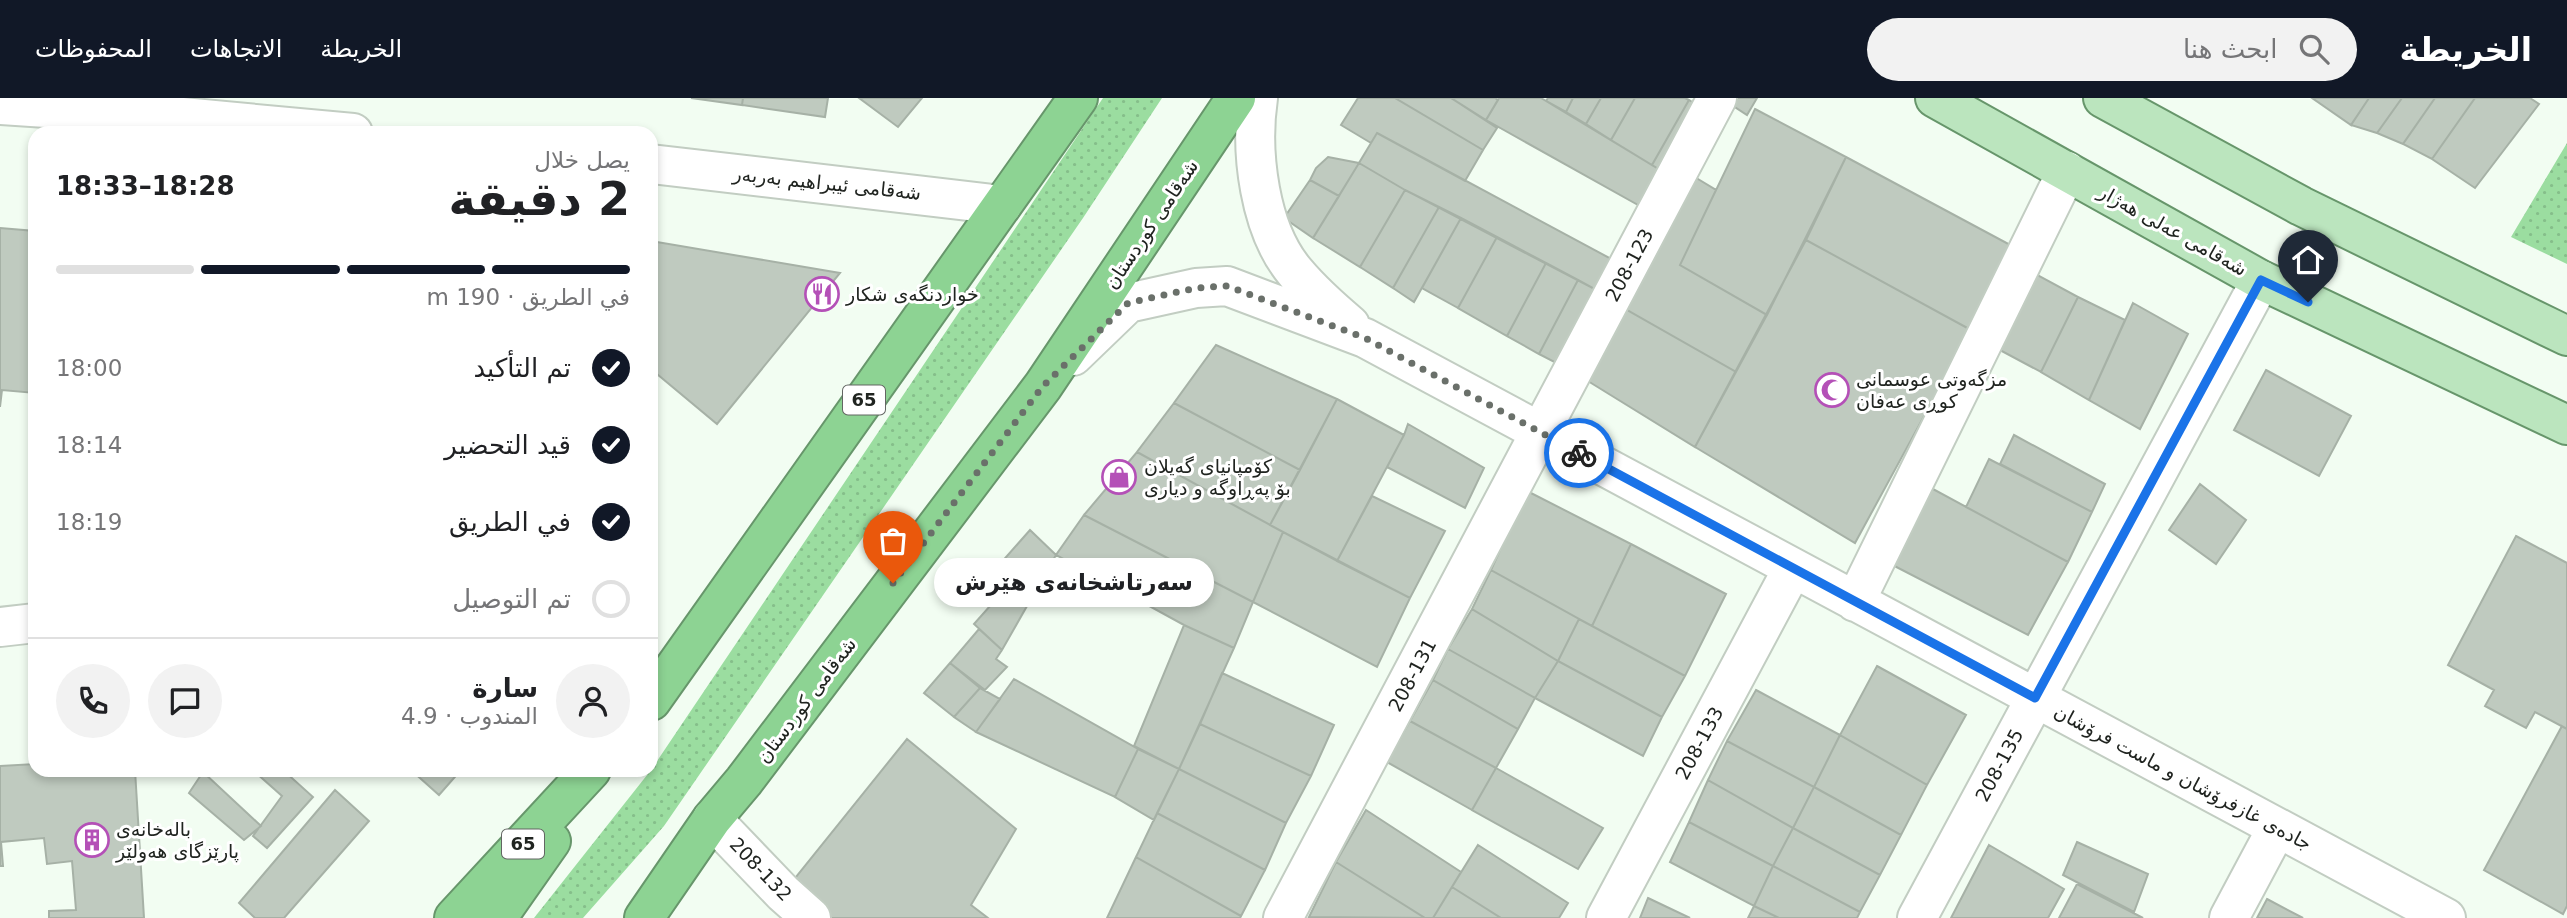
<!DOCTYPE html>
<html lang="ar">
<head>
<meta charset="utf-8">
<style>
  body { margin:0; font-family:"DejaVu Sans","Noto Naskh Arabic",sans-serif; background:#f2f2f2; color:#202124; direction:rtl; height:100vh; display:flex; flex-direction:column; font-size:26px; white-space:nowrap }
  * { box-sizing:border-box; margin:0 }
  p { font-size:23px; color:#757577 }
  .icon { flex:none; width:38px; height:38px; fill:none; stroke:currentColor; stroke-width:2; stroke-linecap:round; stroke-linejoin:round }
  .map { position:relative; flex:1; overflow:hidden; direction:ltr }
  .drawer { position:absolute; left:28px; top:28px; width:630px; height:651px; display:flex; flex-direction:column; background:#fff; border-radius:21px; box-shadow:0 4px 10px #0003; direction:rtl }
  .drawer>* { flex:none }
  .pin { position:absolute; display:grid; place-items:center; width:60px; height:60px; color:#fff; margin:-72px -30px; border-radius:50% 50% 50% 0; rotate:-45deg; box-shadow:0 0 7px #0007 }
  .pin .icon { rotate:45deg }
  .courier { position:absolute; display:grid; place-items:center; width:70px; height:70px; margin:-35px; border:5px solid #1a73e8; border-radius:50%; background:#fff; color:#222; box-shadow:0 2px 9px #0007 }
  .bubble { position:absolute; height:49px; border-radius:24px; background:#fff; box-shadow:0 4px 10px #0003; font-size:23px; font-weight:800; line-height:49px; text-align:center; direction:rtl }
  .overview em { font-style:normal; font-weight:800 }
  .overview div { display:flex; flex-direction:column-reverse }
  .overview { display:flex; align-items:center; justify-content:space-between; height:119px; padding:0 28px }
  h1 { font-size:46px; font-weight:800; line-height:52px }
  .bar { display:grid; grid-template-columns:repeat(4,1fr); gap:10px 7px; align-content:center; height:84px; padding:0 28px }
  .bar i { height:9px; border-radius:5px; background:#e0e0e0 }
  .bar .on { background:#111827 }
  .bar p { grid-column:span 4 }
  .line { display:flex; align-items:center; gap:18px; padding:0 28px; border-top:2px solid #e0e0e0 }
  .line div { flex:1 }
  .round { display:grid; place-items:center; flex:none; width:74px; height:74px; border-radius:37px; background:#f2f2f2 }
  ol { padding:0 28px; list-style:none }
  li { display:flex; align-items:center; gap:21px; height:77px }
  li p { margin-inline-start:auto }
  li .icon { padding:7px; border-radius:50%; background:#111827; color:#fff; stroke-width:4 }
  li:last-child { color:#757577 }
  li i { width:38px; height:38px; border:4px solid #e0e0e0; border-radius:50% }
  header { display:flex; align-items:center; gap:42px; box-sizing:border-box; height:98px; padding:0 35px; background:#111827; color:#fff }
  header strong { font-size:33px }
  nav { display:flex; gap:38px; margin-inline-start:auto; font-size:24px }
  .search { width:490px; height:63px; background:#f2f2f2; display:flex; align-items:center; gap:18px; box-sizing:border-box; padding:0 24px; border-radius:38px; color:#757577; font-size:26px }
  .map>svg:first-child { display:block }
  .grass { fill:url(#grass-dots) }
  .building { fill:#bfcabf; stroke:#a6b1a6; stroke-width:2 }
  .lines { fill:none; stroke-linecap:round; stroke-linejoin:round }
  .minor-casing { stroke:#c2cdc2; stroke-width:42 }
  .major-casing { stroke:#67966b; stroke-width:42 }
  .highway-casing { stroke:#67966b; stroke-width:42 }
  .minor { stroke:#fff; stroke-width:38 }
  .major { stroke:#bbe5be; stroke-width:38 }
  .highway { stroke:#8dd393; stroke-width:38 }
  .done { stroke:#6a706a; stroke-width:7; stroke-dasharray:0 12.6 }
  .route { stroke:#1a73e8; stroke-width:9 }
  .labels { text-anchor:middle; stroke-width:6; stroke-linejoin:round; paint-order:stroke }
  .shield { fill:#fff; stroke:#636663; stroke-width:2 }
  .shield-label { font-size:18px; font-weight:bold; fill:#202420 }
  .street-label { font-size:19px; fill:#202420; stroke:#fff }
  .poi-label { font-size:19px; fill:#202420; stroke:#fff; text-anchor:start }
</style>
</head>
<body>
<header>
<strong>الخريطة</strong>
<div class="search"><svg class="icon" aria-label="search" viewBox="0 0 24 24"><circle cx="10" cy="10" r="6"/><path d="M15 15l6 6"/></svg>ابحث هنا</div>
<nav><a>الخريطة</a><a>الاتجاهات</a><a>المحفوظات</a></nav>
</header>
<div class="map">
<svg width="2567" height="820" viewBox="0 0 2567 820">
  <defs>
    <pattern id="grass-dots" width="8" height="8" patternUnits="userSpaceOnUse" patternTransform="scale(1.75)"><rect width="8" height="8" fill="#9bdda0"/><path d="M2 2h.1M6 6h.1" fill="none" stroke="#85be8a" stroke-width="1.8" stroke-linecap="round"/></pattern>
  </defs>
  <rect width="100%" height="100%" fill="#f2fdf2"/>
  <path class="grass" d="M1103 0H1162L1083 120 664 728 583 820H534L651 672Z
    M2567 45V166L2511 139Z"/>
  <path class="building" d="M691 0H743L742 7Z
    M743 0H828L825 19 742 7Z
    M859 0H922L898 29Z
    M1358 0H1395L1483 52 1465 83 1377 35 1371 45 1341 27Z
    M1395 0H1451L1497 30 1483 52Z
    M1451 0H1495L1498 2 1486 22Z
    M1499 0H1541L1670 78 1647 112 1486 22Z
    M1548 0H1573L1566 14 1546 3Z
    M1573 0H1601L1586 26 1566 14Z
    M1601 0H1635L1611 42 1586 26Z
    M1635 0H1685L1689 2 1652 67 1611 42Z
    M1721 0H1757L1747 17Z
    M2312 0H2369L2351 27Z
    M2369 0H2402L2377 35 2351 27Z
    M2402 0H2435L2403 46 2377 35Z
    M2435 0H2475L2432 61 2403 46Z
    M2475 0H2530L2539 6 2475 90 2432 61Z
    M1689 2 1707 13 1670 78 1652 67Z
    M1755 11 1846 59 1767 217 1680 167Z
    M1377 35 1615 163 1600 194 1405 92 1359 65Z
    M1328 59 1359 65 1339 98 1310 82 1316 70Z
    M1846 59 2014 149 1971 232 1806 142Z
    M1359 65 1405 92 1360 169 1313 140Z
    M1693 78 1716 92 1680 167 1767 217 1736 274 1622 209Z
    M1310 82 1339 98 1313 140 1284 120Z
    M1405 92 1439 109 1393 190 1360 169Z
    M1439 109 1461 120 1414 204 1393 190Z
    M1461 120 1497 139 1458 210 1422 190Z
    M0 130 35 133V295L2 292 0 309Z
    M1497 139 1546 165 1507 238 1458 210Z
    M1806 142 1971 232 1855 445 1695 349Z
    M651 143 840 175 717 326 651 271Z
    M1546 165 1578 182 1539 256 1507 238Z
    M2019 167 2078 199 2041 274 1983 243Z
    M1578 182 1600 194 1562 268 1539 256Z
    M2078 199 2125 222 2089 302 2041 274Z
    M2133 205 2188 236 2140 331 2089 302Z
    M1622 209 1736 274 1695 349 1583 280Z
    M1216 247 1337 301 1300 372 1174 305Z
    M2266 272 2351 318 2319 378 2234 332Z
    M1337 301 1404 337 1337 463 1270 427Z
    M1174 305 1300 372 1270 427 1137 354Z
    M1408 326 1484 370 1465 410 1387 369 1404 337Z
    M2014 337 2105 386 2092 414 2000 366Z
    M1137 354 1283 434 1253 504 1084 417Z
    M1989 361 2092 414 2068 464 1966 409Z
    M1920 384 2068 464 2028 537 1877 459Z
    M2200 386 2246 422 2216 466 2169 432Z
    M1527 393 1631 446 1592 528 1491 472Z
    M1372 398 1445 433 1410 500 1337 463Z
    M1084 417 1253 504 1234 550 1184 527 1056 457Z
    M1030 432 1056 457 1002 552 974 526 1015 480 1000 466Z
    M1283 434 1410 500 1377 569 1253 504Z
    M2516 438 2567 465V631L2535 614 2526 630 2485 608 2494 592 2448 567Z
    M1631 446 1726 496 1685 578 1592 528Z
    M1491 472 1579 521 1558 563 1472 511Z
    M1472 511 1558 563 1535 600 1448 551Z
    M1579 521 1685 578 1662 619 1558 563Z
    M1184 527 1234 550 1179 671 1134 648Z
    M979 531 1002 552 996 561 1007 569 985 592 950 565Z
    M1448 551 1535 600 1518 631 1433 582Z
    M1558 563 1662 619 1643 658 1535 600Z
    M950 565 980 590 954 619 924 595Z
    M1877 568 1966 617 1927 687 1840 637Z
    M1222 575 1334 627 1311 678 1200 626Z
    M1014 581 1138 651 1115 699 976 634Z
    M1433 582 1518 631 1496 670 1410 623Z
    M980 590 1000 601 976 634 954 619Z
    M1756 592 1840 637 1814 689 1727 643Z
    M1410 623 1496 670 1472 712 1387 664Z
    M1200 626 1311 678 1286 725 1179 671Z
    M2562 628 2567 631V808L2563 816 2484 772Z
    M1840 637 1927 687 1901 737 1814 689Z
    M907 641 1016 731 971 807 988 820H813L783 795Z
    M1727 643 1814 689 1793 730 1708 682Z
    M1138 651 1179 671 1154 722 1115 699Z
    M35 666V672H135L144 820H49V813L76 812 72 763 47 766 44 740 1 744 3 768H0V668Z
    M1496 670 1603 730 1578 771 1472 712Z
    M1179 671 1286 725 1265 772 1157 715Z
    M257 672H283L313 699 267 750 253 738 282 698 255 674Z
    M411 672H461L439 697Z
    M203 674 261 728 244 742 189 695Z
    M1708 682 1793 730 1773 768 1689 724Z
    M1814 689 1901 737 1880 777 1793 730Z
    M335 692 369 723 284 820H255L239 805Z
    M1366 712 1461 774 1433 820H1425L1336 764Z
    M1157 715 1265 772 1241 818 1136 759Z
    M1689 724 1773 768 1754 808 1670 764Z
    M1793 730 1880 777 1860 814 1773 768Z
    M2077 744 2148 776 2134 814 2063 777Z
    M1478 747 1568 805 1559 820H1501L1452 789Z
    M1989 747 2064 791 2048 820H1951Z
    M1136 759 1241 818 1240 820H1107Z
    M1336 764 1425 820 1309 819Z
    M1773 768 1860 814 1857 820H1779L1754 808Z
    M2077 786 2143 820H2059Z
    M1452 789 1501 820H1433Z
    M1648 800 1690 820H1640Z
    M2267 801 2303 820H2257Z
    M1754 808 1779 820H1748Z"/>
  <g class="lines">
    <g class="minor-casing">
      <path id="minor" d="M1258 0C1250 54 1259 132 1296 175 1312 194 1331 211 1350 227
        M0 7 182 19 353 35
        M651 66 1002 107
        M1073 258 1128 205 1196 190 1227 188 1365 240 2446 820
        M1855 504 2067 73
        M0 529 35 525
        M712 721 783 795 811 820
        M1283 820 1717 0
        M1606 820 1793 470
        M1917 820 2261 182
        M2229 820 2277 730"/>
    </g>
    <g class="major-casing">
      <path id="major" d="M1935 0 2261 182 2567 327
        M2103 0 2301 108 2567 238"/>
    </g>
    <g class="highway-casing">
      <path id="highway" d="M651 603 1078 0
        M454 820 591 672
        M497 820 551 743
        M644 820 712 721 744 683 1043 288 1236 0"/>
    </g>
    <use href="#minor" class="minor"/>
    <use href="#major" class="major"/>
    <use href="#highway" class="highway"/>
  </g>
  <g class="lines">
    <path class="done" d="M893 485 1043 288 1128 205 1196 190 1227 188 1365 240 1579 355"/>
    <path class="route" d="M1579 355 2035 600 2261 182 2308 204"/>
  </g>
  <defs>
    <g id="restaurant-ring" transform="scale(1.75)"><circle r="9.5" fill="#fff" stroke="#b450b7" stroke-width="1.5"/><path d="M-5-6h1v4h1v-4h1v4h1v-4h1v5L-1.5 .5V6h-2V.5L-5-1ZM5-6V6H3V1.5H1.5Q1.5-4 5-6Z" fill="#b450b7"/></g>
    <g id="mosque-ring" transform="scale(1.75)"><circle r="9.5" fill="#fff" stroke="#b450b7" stroke-width="1.5"/><path d="M3.5-4.9A6 6 0 1 0 3.5 4.9A5 5 0 1 1 3.5-4.9Z" fill="#b450b7"/></g>
    <g id="shop-ring" transform="scale(1.75)"><circle r="9.5" fill="#fff" stroke="#b450b7" stroke-width="1.5"/><path d="M-5-2.5h2.3a2.7 3.5 0 0 1 5.4 0H5L5.5 6h-11ZM-1.5-2.5h3a1.5 2.3 0 0 0-3 0Z" fill="#b450b7"/></g>
    <g id="building-ring" transform="scale(1.75)"><circle r="9.5" fill="#fff" stroke="#b450b7" stroke-width="1.5"/><path d="M-4-6H4V6H1V3H-1V6H-4ZM-2.5-4.3h1.7v1.8h-1.7ZM.8-4.3h1.7v1.8H.8ZM-2.5-1h1.7V.8h-1.7ZM.8-1h1.7V.8H.8Z" fill="#b450b7"/></g>
  </defs>
  <g fill-rule="evenodd">
    <use href="#restaurant-ring" x="822" y="196"/>
    <use href="#mosque-ring" x="1832" y="292"/>
    <use href="#shop-ring" x="1119" y="379"/>
    <use href="#building-ring" x="92" y="742"/>
  </g>
  <g class="labels">
    <g class="shield">
      <rect x="843" y="287.5" width="42" height="29" rx="5"/>
      <rect x="502" y="731.5" width="42" height="29" rx="5"/>
    </g>
    <g class="shield-label">
      <text x="864" y="308">65</text>
      <text x="523" y="752">65</text>
    </g>
    <g class="street-label">
      <text transform="translate(827 85) rotate(6)" y="7">شەقامی ئیبراهیم بەربەر</text>
      <text transform="translate(1151 126) rotate(-56)" y="7">شەقامی کوردستان</text>
      <text transform="translate(2173 132) rotate(29)" y="7">شەقامی عەلی هەژار</text>
      <text transform="translate(1629 167) rotate(-62)" y="7">208-123</text>
      <text transform="translate(1412 577) rotate(-62)" y="7">208-131</text>
      <text transform="translate(806 602) rotate(-53)" y="7">شەقامی کوردستان</text>
      <text transform="translate(1699 645) rotate(-62)" y="7">208-133</text>
      <text transform="translate(1999 667) rotate(-62)" y="7">208-135</text>
      <text transform="translate(2183 679) rotate(28)" y="7">جاده‌ی غازفرۆشان و ماست فرۆشان</text>
      <text transform="translate(761 771) rotate(46)" y="7">208-132</text>
    </g>
    <g class="poi-label">
      <text x="846" y="203">خواردنگەی شکار</text>
      <text x="1856" y="288">مزگەوتی عوسمانی<tspan x="1856" dy="22">کوڕی عەفان</tspan></text>
      <text x="1144" y="375">کۆمپانیای گەیلان<tspan x="1144" dy="22">بۆ پەڕاوگە و دیاری</tspan></text>
      <text x="116" y="738">بالەخانەی<tspan x="116" dy="22">پارێزگای هەولێر</tspan></text>
    </g>
  </g>
</svg>
<div class="pin" style="left:893px;top:485px;background:#ea580c"><svg class="icon" aria-label="bag" viewBox="0 0 24 24"><path d="M5 8h14l-1 12H6zM9 8a3 3 0 0 1 6 0"/></svg></div>
<div class="pin" style="left:2308px;top:204px;background:#1f2937"><svg class="icon" aria-label="home" viewBox="0 0 24 24"><path d="M3 11l9-7 9 7M6 9v11h12V9"/></svg></div>
<div class="courier" style="left:1579px;top:355px"><svg class="icon" aria-label="bike" viewBox="0 0 24 24"><circle cx="6" cy="16" r="4"/><circle cx="18" cy="16" r="4"/><path d="M6 16l4-8h5l3 8M10 8l3 8H6M13 5h3"/></svg></div>
<div class="bubble" style="left:934px;top:460px;width:280px">سەرتاشخانەی هێرش</div>
<section class="drawer">
<div class="overview"><div><h1>2 دقيقة</h1><p>يصل خلال</p></div><em>18:28–18:33</em></div>
<div class="bar"><i class="on"></i><i class="on"></i><i class="on"></i><i></i><p>في الطريق · 190 m</p></div>
<ol>
<li><svg class="icon" aria-label="check" viewBox="0 0 24 24"><path d="M5 12l5 5 9-10"/></svg>تم التأكيد<p>18:00</p></li>
<li><svg class="icon" aria-label="check" viewBox="0 0 24 24"><path d="M5 12l5 5 9-10"/></svg>قيد التحضير<p>18:14</p></li>
<li><svg class="icon" aria-label="check" viewBox="0 0 24 24"><path d="M5 12l5 5 9-10"/></svg>في الطريق<p>18:19</p></li>
<li><i></i>تم التوصيل</li>
</ol>
<div class="line" style="height:126px"><a class="round"><svg class="icon" aria-label="person" viewBox="0 0 24 24"><circle cx="12" cy="8" r="4"/><path d="M4 21q1-7 8-7t8 7"/></svg></a><div><b>سارة</b><p>المندوب · 4.9</p></div><a class="round"><svg class="icon" aria-label="chat" viewBox="0 0 24 24"><path d="M4 5h16v11H9l-5 4z"/></svg></a><a class="round"><svg class="icon" aria-label="phone" viewBox="0 0 24 24"><path d="M5 4h4l2 5-3 2q2 4 5 5l2-3 5 2v4C11 20 4 13 5 4z"/></svg></a></div>
</section>
</div>
</body>
</html>
